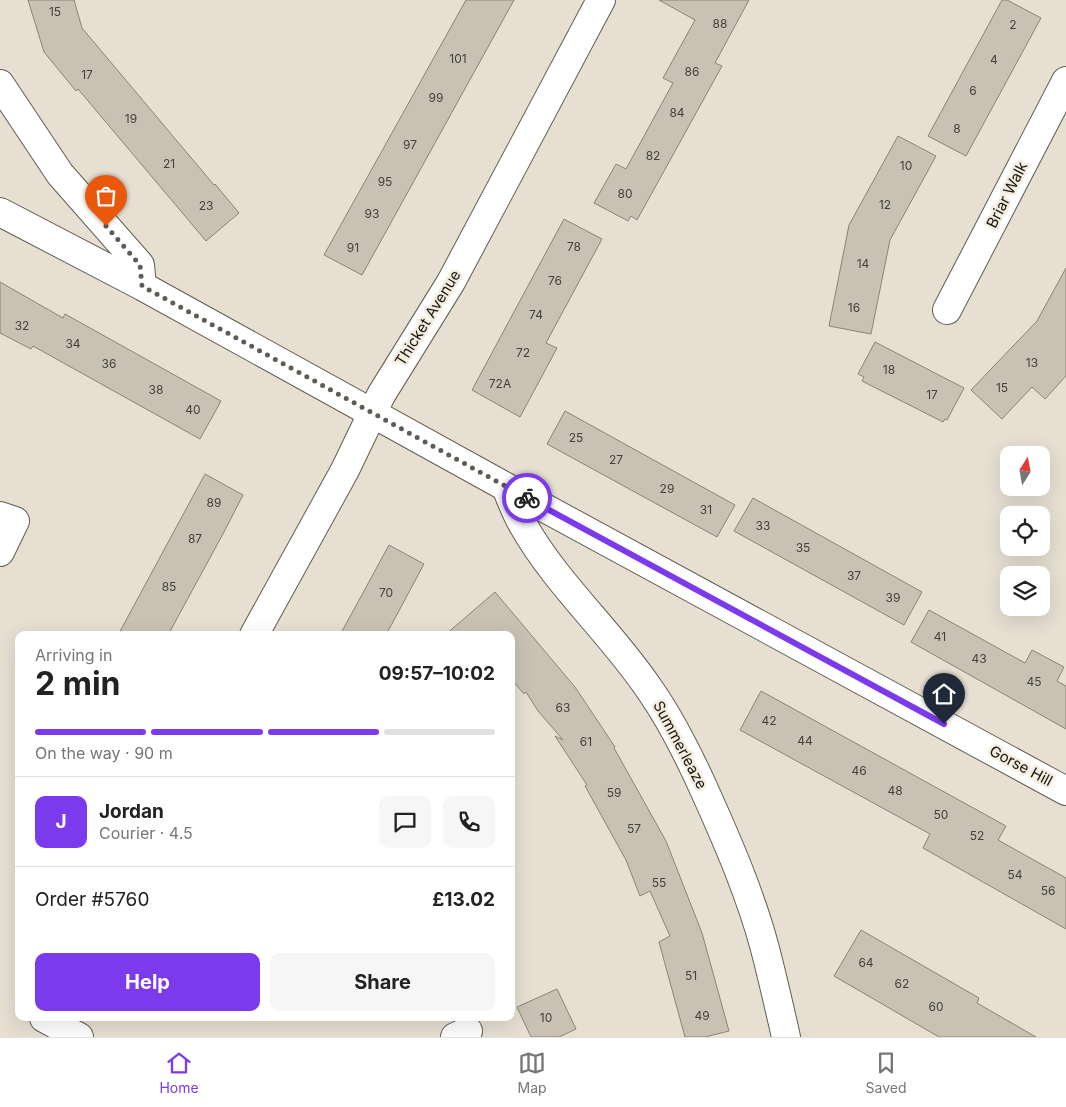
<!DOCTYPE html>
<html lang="en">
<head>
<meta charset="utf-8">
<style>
  body { margin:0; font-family:Inter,sans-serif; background:#f6f6f6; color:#222; height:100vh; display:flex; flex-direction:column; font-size:19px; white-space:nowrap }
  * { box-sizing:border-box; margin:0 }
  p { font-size:16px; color:#767676 }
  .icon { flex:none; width:28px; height:28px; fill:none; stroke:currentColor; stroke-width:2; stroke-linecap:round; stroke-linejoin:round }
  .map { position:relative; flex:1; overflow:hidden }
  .drawer { position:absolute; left:15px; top:631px; width:500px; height:390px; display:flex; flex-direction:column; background:#fff; border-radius:10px; box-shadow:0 5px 20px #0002 }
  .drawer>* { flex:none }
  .needle { width:32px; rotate:11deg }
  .controls { position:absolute; left:1000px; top:446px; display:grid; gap:10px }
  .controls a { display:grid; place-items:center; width:50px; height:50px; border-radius:10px; background:#fff; box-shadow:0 5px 20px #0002; font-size:25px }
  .pin { position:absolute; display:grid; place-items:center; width:42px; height:42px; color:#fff; margin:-51px -21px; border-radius:50% 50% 50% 0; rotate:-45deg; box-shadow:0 0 5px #0007 }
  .pin .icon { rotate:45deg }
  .courier { position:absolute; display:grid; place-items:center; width:50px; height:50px; margin:-25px; border:4px solid #7c3aed; border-radius:50%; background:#fff; color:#222; box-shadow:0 1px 6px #0007 }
  .headline em { font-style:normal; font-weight:700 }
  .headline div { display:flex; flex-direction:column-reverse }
  .headline { display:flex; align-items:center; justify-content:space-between; height:85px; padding:0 20px }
  h1 { font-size:32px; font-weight:700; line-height:38px }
  .bar { display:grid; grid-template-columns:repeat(4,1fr); gap:8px 5px; align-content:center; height:60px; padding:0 20px }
  .bar i { height:6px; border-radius:4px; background:#e0e0e0 }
  .bar .selected { background:#7c3aed }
  .bar p { grid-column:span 4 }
  .line { display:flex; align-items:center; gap:12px; padding:0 20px; border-top:1px solid #e0e0e0 }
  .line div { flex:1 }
  .round { display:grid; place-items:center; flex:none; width:52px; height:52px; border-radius:10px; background:#f6f6f6 }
  .action { display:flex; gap:10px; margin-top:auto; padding:10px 20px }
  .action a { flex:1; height:58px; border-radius:10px; background:#7c3aed; color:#fff; font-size:20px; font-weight:700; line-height:58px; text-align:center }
  .action a+a { background:#f6f6f6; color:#222 }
  .tabs { display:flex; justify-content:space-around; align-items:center; height:70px; border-top:1px solid #e0e0e0; background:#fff; font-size:14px; color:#767676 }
  .tabs a { display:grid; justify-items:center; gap:2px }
  .tabs .selected { color:#7c3aed }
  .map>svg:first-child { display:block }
  .building { fill:#c9c2b4; stroke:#8a8377 }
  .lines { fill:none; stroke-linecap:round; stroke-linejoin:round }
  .minor-casing { stroke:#635d51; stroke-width:30 }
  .minor { stroke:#fff; stroke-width:28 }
  .done { stroke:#605c55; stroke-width:5; stroke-dasharray:0 9 }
  .route { stroke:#7c3aed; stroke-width:6 }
  .labels { text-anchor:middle; stroke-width:5; stroke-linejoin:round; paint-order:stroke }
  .number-label { font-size:12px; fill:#44413a }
  .street-label { font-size:15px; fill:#181611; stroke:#f4eddf }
</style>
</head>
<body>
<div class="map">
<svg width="1066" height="1037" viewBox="0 0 1066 1037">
  <rect width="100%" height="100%" fill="#e6dfd2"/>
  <path class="building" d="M28 0H74L82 28 214 185 215 184 239 213 206 241 78 89 76 91 44 52Z
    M466 0H514L362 275 324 255Z
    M659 0H749L715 63 722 66 637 220 631 216 628 221 594 203 616 164 626 169 673 83 663 78 695 20Z
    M1002 0H1007L1041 18 966 156 928 136Z
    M898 136 936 156 890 240 871 334 829 326 849 225Z
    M564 219 602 239 546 343 557 348 520 417 472 390Z
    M1066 268V376L1045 399 1032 387 1002 419 971 390 1037 321Z
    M0 282 63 318 65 314 221 401 200 439 33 346 31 349 0 333Z
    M875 342 964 388 947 420 945 419 943 422 862 381 864 377 858 374Z
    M565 411 735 505 717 537 547 444Z
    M205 474 243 495 224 532 168 635H118Z
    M753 498 922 592 904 625 734 531Z
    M389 545 424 564 386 635H340Z
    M495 592 575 687 615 747 614 748 666 841 702 933 729 1031 705 1037H685L659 942 670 936 650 891 640 896 626 860 585 786 587 785 555 736 563 740 538 711 526 692 524 694 511 679V635H445Z
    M929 610 1025 663 1032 650 1064 667 1057 681 1066 686V729L911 642Z
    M761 691 1006 826 998 840 1066 878V929L923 848 930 834 740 730Z
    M861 930 979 998 977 1003 1036 1037H939L834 976Z
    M557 989 576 1029 559 1037H531L517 1007Z"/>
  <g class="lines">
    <g class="minor-casing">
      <path id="minor" d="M0 84 60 174 140 265 142 286
        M0 212 142 286 506 487 1066 791
        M947 310 1066 81
        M506 487C511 500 516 513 523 525 557 585 611 632 650 690 673 723 691 760 707 796 729 845 750 894 764 945 772 975 779 1006 786 1037
        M0 516 15 521 0 552
        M254 635 345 470 381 395 451 282 601 0
        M44 1018 79 1037
        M455 1037 468 1031"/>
    </g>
    <use href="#minor" class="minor"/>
  </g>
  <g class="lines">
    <path class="done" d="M106 226 140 265 142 286 527 498"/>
    <path class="route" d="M527 498 944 724"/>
  </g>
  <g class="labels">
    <g class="number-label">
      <text x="55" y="16">15</text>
      <text x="720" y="28">88</text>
      <text x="1013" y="29">2</text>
      <text x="458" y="63">101</text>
      <text x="994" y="64">4</text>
      <text x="692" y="76">86</text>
      <text x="87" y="79">17</text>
      <text x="973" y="95">6</text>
      <text x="436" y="102">99</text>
      <text x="677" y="117">84</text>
      <text x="131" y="123">19</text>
      <text x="957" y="133">8</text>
      <text x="410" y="149">97</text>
      <text x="653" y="160">82</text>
      <text x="169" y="168">21</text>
      <text x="906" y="170">10</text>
      <text x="385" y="186">95</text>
      <text x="625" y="198">80</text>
      <text x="885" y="209">12</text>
      <text x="206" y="210">23</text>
      <text x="372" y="218">93</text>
      <text x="574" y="251">78</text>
      <text x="353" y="252">91</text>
      <text x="863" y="268">14</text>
      <text x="555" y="285">76</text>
      <text x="854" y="312">16</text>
      <text x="536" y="319">74</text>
      <text x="22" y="330">32</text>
      <text x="73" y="348">34</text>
      <text x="523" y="357">72</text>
      <text x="1032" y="367">13</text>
      <text x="109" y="368">36</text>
      <text x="889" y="374">18</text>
      <text x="500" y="388">72A</text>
      <text x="1002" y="392">15</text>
      <text x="156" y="394">38</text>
      <text x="932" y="399">17</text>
      <text x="193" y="414">40</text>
      <text x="576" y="442">25</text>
      <text x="616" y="464">27</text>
      <text x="667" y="493">29</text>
      <text x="214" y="507">89</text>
      <text x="706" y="514">31</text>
      <text x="763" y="530">33</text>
      <text x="195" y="543">87</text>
      <text x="803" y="552">35</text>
      <text x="854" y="580">37</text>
      <text x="169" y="591">85</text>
      <text x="386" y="597">70</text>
      <text x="893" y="602">39</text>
      <text x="940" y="641">41</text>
      <text x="979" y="663">43</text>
      <text x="1034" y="686">45</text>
      <text x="563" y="712">63</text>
      <text x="769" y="725">42</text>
      <text x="805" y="745">44</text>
      <text x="586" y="746">61</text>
      <text x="859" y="775">46</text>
      <text x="895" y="795">48</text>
      <text x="614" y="797">59</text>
      <text x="941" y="819">50</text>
      <text x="634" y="833">57</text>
      <text x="977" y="840">52</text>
      <text x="1015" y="879">54</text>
      <text x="659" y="887">55</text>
      <text x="1048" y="895">56</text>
      <text x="866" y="967">64</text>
      <text x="691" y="980">51</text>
      <text x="902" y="988">62</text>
      <text x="936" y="1011">60</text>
      <text x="702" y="1020">49</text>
      <text x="546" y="1022">10</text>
    </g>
    <g class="street-label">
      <text transform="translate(1007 195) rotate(-63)" y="5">Briar Walk</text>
      <text transform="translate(428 318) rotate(-58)" y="5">Thicket Avenue</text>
      <text transform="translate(680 745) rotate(62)" y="5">Summerleaze</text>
      <text transform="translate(1021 766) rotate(28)" y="5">Gorse Hill</text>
    </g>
  </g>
</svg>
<div class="controls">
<a><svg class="needle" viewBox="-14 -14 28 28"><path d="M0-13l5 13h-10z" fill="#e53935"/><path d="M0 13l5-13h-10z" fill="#767676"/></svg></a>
<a><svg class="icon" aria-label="locate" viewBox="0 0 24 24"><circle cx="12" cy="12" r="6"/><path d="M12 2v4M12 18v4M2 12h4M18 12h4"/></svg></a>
<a><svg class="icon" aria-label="layers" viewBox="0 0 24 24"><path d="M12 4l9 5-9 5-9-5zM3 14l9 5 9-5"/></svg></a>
</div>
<div class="pin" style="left:106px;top:226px;background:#ea580c"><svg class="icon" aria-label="bag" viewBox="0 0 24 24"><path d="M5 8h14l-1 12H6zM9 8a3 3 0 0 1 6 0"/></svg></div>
<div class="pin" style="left:944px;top:724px;background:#1f2937"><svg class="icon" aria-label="home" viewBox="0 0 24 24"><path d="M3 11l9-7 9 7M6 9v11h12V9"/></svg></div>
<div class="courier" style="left:527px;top:498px"><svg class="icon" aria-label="bike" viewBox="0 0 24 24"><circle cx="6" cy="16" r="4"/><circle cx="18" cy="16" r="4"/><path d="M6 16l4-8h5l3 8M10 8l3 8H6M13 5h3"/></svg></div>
<section class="drawer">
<div class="headline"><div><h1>2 min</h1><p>Arriving in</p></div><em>09:57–10:02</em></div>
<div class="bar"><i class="selected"></i><i class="selected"></i><i class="selected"></i><i></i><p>On the way · 90 m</p></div>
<div class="line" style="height:90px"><b class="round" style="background:#7c3aed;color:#fff">J</b><div><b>Jordan</b><p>Courier · 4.5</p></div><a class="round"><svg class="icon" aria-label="chat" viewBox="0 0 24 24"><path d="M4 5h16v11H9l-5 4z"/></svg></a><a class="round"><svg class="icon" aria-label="phone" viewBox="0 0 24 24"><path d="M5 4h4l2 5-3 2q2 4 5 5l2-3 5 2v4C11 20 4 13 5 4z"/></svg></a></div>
<div class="line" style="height:65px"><div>Order #5760</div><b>£13.02</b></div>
<div class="action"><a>Help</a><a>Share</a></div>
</section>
</div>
<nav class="tabs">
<a class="selected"><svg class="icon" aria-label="home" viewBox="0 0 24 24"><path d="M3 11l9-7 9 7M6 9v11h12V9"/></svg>Home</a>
<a><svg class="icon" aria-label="map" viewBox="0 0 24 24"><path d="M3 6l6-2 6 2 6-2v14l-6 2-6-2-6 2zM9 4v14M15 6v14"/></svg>Map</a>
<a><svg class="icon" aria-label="saved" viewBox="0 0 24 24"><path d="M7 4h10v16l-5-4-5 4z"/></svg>Saved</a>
</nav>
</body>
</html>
